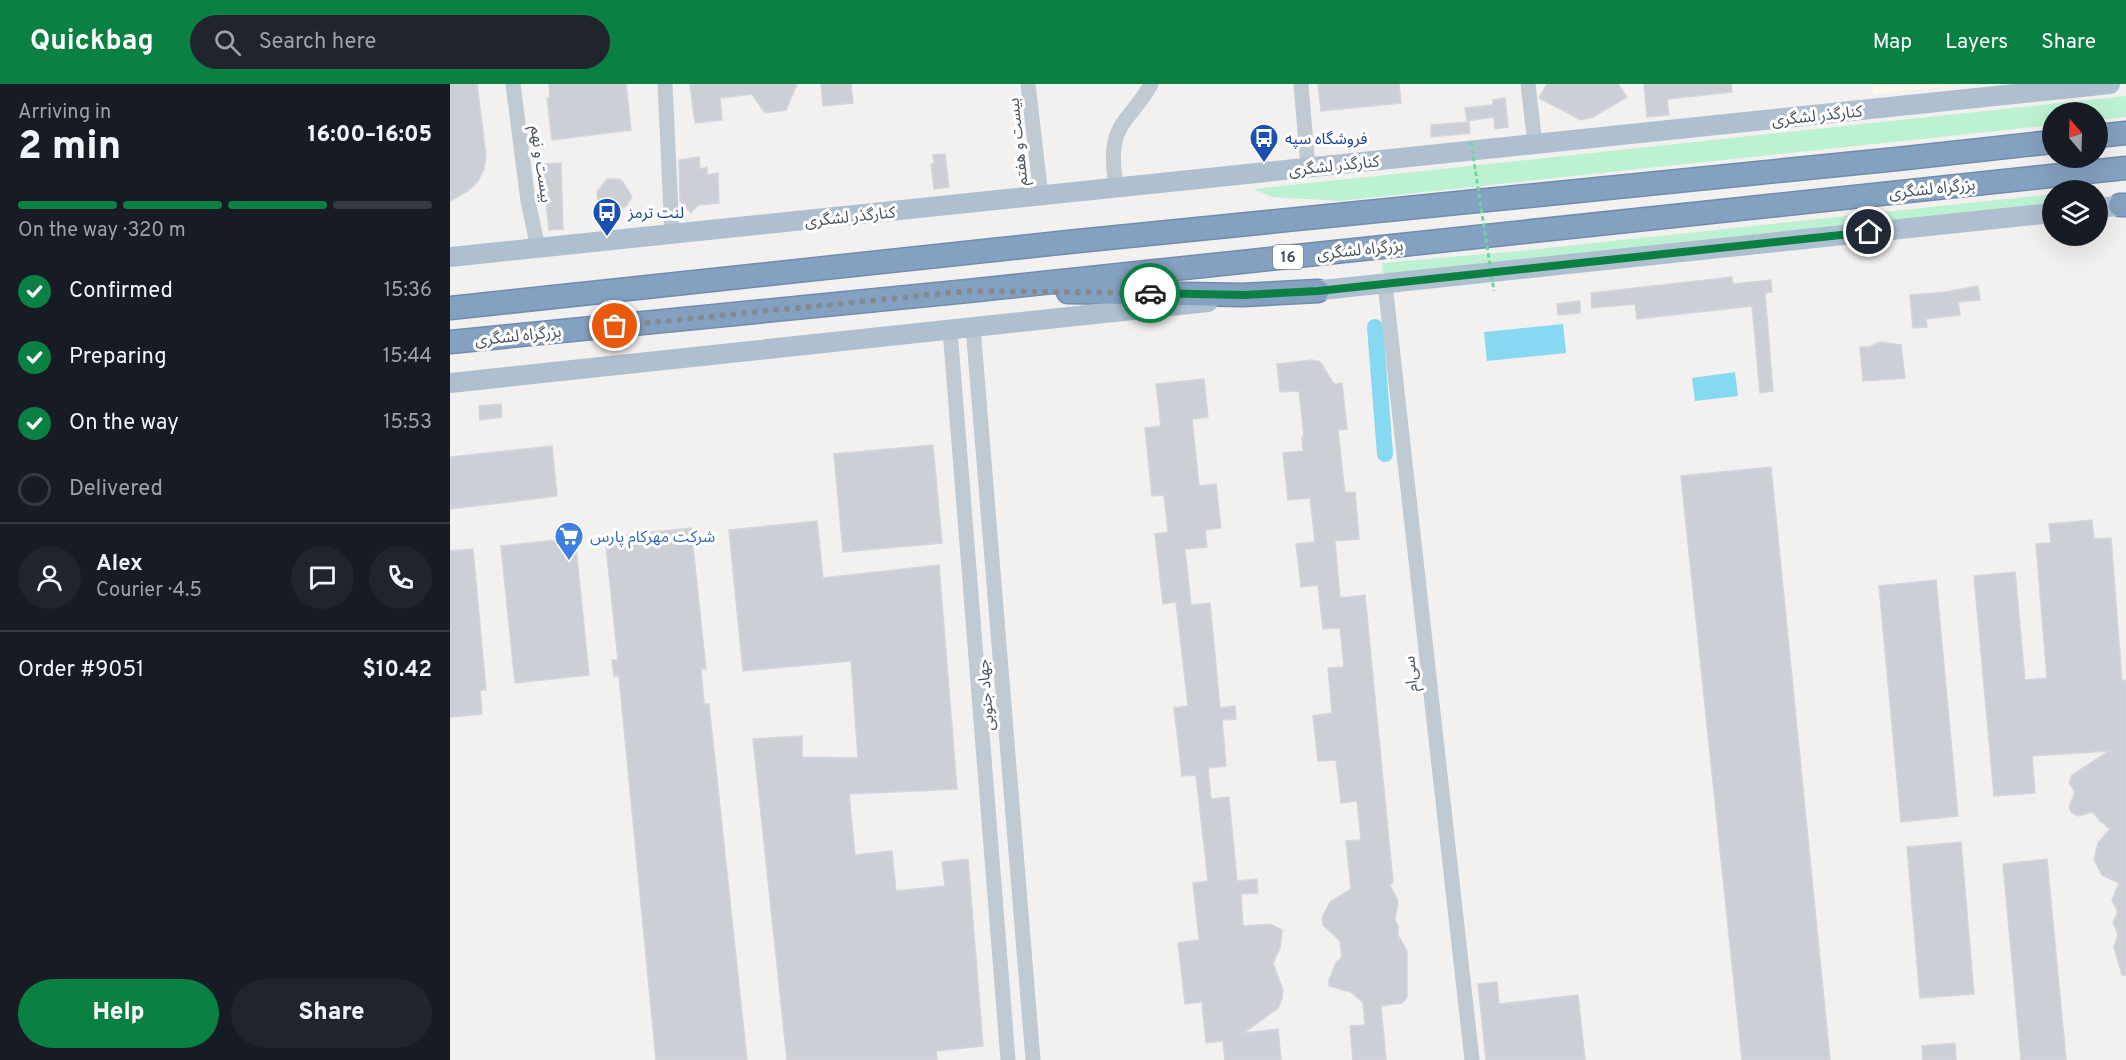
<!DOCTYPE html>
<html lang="en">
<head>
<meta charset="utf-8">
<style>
  body { margin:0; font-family:Overpass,"Noto Sans Arabic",sans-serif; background:#20242c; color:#f1f3f6; height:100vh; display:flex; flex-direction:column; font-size:22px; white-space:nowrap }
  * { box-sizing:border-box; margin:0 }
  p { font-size:20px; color:#9ea1a6 }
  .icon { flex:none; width:33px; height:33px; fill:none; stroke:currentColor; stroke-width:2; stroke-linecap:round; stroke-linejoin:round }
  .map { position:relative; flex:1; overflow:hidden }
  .panel { display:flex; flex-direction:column; background:#171b24; width:450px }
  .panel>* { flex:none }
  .needle { width:39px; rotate:341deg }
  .buttons { position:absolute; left:1592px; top:18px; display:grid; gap:12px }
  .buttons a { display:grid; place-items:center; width:66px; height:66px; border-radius:50%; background:#171b24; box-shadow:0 6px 24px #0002; font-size:30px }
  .pin { position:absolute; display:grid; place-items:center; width:51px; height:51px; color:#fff; margin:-26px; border:3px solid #fff; border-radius:50%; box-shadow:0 2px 6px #0007 }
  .courier { position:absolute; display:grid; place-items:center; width:60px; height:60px; margin:-30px; border:4px solid #0b8043; border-radius:50%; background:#fff; color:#222; box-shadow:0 2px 8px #0007 }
  .summary em { font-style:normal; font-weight:800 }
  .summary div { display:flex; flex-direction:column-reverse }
  .summary { display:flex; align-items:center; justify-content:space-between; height:102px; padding:0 18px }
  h1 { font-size:39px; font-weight:800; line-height:45px }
  .bar { display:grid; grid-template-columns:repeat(4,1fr); gap:9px 6px; align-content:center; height:72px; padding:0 18px }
  .bar i { height:8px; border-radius:4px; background:#363941 }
  .bar .current { background:#0b8043 }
  .bar p { grid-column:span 4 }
  .line { display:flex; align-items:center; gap:15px; padding:0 18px; border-top:2px solid #363941 }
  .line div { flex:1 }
  .round { display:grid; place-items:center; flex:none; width:63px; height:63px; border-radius:32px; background:#20242c }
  ol { padding:0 18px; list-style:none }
  li { display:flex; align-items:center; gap:18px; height:66px }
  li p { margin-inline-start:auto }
  li .icon { padding:6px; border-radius:50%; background:#0b8043; color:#fff; stroke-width:4 }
  li:last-child { color:#9ea1a6 }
  li i { width:33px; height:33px; border:3px solid #363941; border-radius:50% }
  .cta { display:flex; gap:12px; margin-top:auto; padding:12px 18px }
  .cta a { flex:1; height:69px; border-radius:36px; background:#0b8043; color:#fff; font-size:24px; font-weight:800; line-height:69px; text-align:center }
  .cta a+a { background:#20242c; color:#f1f3f6 }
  header { display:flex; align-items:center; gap:36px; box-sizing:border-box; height:84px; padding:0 30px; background:#0b8043; color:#fff }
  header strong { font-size:28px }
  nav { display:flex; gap:33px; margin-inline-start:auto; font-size:21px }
  .search { width:420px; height:54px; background:#20242c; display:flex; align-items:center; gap:15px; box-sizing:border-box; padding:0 21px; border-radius:33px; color:#9ea1a6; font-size:22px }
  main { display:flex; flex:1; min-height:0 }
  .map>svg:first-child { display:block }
  .commercial { fill:#fdf8e9 }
  .green { fill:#bcf2d2 }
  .water { fill:#87d9f1 }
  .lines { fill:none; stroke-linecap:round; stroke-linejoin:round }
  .canal { stroke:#87d9f1; stroke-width:16 }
  .building { fill:#cccfd5; stroke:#d4d6dc; stroke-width:1.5 }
  .highway-casing { stroke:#708cad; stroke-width:25 }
  .minor { stroke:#c0cad3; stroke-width:15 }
  .major { stroke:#aebfd0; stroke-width:20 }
  .highway { stroke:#85a1c1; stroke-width:22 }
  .path-bridge { stroke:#72d2a5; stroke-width:3; stroke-dasharray:4.5 3; stroke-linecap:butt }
  .done { stroke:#838a92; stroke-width:6; stroke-dasharray:0 10.8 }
  .route { stroke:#0b8043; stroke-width:8 }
  .labels { text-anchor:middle; stroke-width:6; stroke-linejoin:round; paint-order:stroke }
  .shield { fill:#fff; stroke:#7e878f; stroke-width:1.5 }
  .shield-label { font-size:15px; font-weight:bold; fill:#47535f }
  .street-label { font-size:16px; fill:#47535f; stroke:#fff }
  .transit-label { font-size:16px; fill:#164399; stroke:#fff; text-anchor:start }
  .shop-label { font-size:16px; fill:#366cbe; stroke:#fff; text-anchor:start }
</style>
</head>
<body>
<header>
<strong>Quickbag</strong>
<div class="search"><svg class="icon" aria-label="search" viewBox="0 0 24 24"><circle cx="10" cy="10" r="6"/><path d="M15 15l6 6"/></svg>Search here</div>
<nav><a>Map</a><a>Layers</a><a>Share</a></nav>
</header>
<main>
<section class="panel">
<div class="summary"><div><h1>2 min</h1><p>Arriving in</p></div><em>16:00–16:05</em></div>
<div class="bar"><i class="current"></i><i class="current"></i><i class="current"></i><i></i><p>On the way · 320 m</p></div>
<ol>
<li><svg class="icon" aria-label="check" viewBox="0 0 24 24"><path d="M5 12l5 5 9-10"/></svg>Confirmed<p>15:36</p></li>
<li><svg class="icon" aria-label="check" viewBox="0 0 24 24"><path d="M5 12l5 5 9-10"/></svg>Preparing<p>15:44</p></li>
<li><svg class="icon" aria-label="check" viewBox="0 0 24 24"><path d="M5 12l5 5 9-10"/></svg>On the way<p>15:53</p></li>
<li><i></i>Delivered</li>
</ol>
<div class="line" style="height:108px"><a class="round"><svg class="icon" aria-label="person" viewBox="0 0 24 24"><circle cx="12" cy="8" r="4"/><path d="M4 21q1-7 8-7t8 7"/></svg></a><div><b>Alex</b><p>Courier · 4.5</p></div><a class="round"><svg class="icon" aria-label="chat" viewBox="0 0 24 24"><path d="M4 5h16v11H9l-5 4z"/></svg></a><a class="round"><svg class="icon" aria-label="phone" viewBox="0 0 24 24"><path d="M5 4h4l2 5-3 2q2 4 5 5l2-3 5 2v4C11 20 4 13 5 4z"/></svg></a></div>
<div class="line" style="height:78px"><div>Order #9051</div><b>$10.42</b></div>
<div class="cta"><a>Help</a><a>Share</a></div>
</section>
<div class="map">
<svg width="1676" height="976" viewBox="0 0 1676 976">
  <rect width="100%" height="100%" fill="#f3f0f0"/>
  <path class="commercial" d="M1422 0H1511L1423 11Z"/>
  <path class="green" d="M1676 12V33L1647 36V28H1602V41L890 117 822 113 803 105Z
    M1602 110V123L934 195 932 179 1069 167Z"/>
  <path class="water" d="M1113 240 1116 269 1037 277 1034 248Z
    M1285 288 1288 312 1245 317 1242 294Z"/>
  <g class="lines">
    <path class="canal" d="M925 243 935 370"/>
  </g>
  <path class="building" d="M0 0H27L36 73 34 85 28 97 18 107 0 117Z
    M99 0H176L181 46 102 56 97 14H100Z
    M240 0H347L336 26 315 29 302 10 270 14 272 36 245 39Z
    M371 0H401L403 19 373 22Z
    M868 0H949L951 19 871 27Z
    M1097 0H1168L1177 13 1143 33 1131 36 1089 14Z
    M1194 0H1281L1282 8 1217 15 1219 31 1197 33Z
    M1055 14 1058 43 1045 45 1044 33 1017 37 1015 24 1043 21V16Z
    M1019 38 1020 49 981 53V41Z
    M495 70 499 103 484 105 481 80H484L483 71Z
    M249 73 250 85 257 83V91L268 89 269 119 248 121 241 129 230 117 229 76Z
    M111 79 113 145 99 146 92 80Z
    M157 95H169L173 98 182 113 176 122 166 128 155 126 148 118 147 108Z
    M1282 193 1283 200 1321 196 1322 208 1315 209 1323 307 1310 309 1302 222 1187 235 1185 220 1142 224 1141 209Z
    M1528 202 1530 216 1508 218 1510 231 1476 235 1477 243 1463 244 1460 211 1496 208Z
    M1130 217V229L1108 231 1107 220Z
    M1430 258 1451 261 1455 294 1413 297 1410 263H1420Z
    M862 276 870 278 884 300 892 299 897 345 888 346 895 409 905 408 909 455 885 457 890 514 915 511 943 798 940 801 948 817 945 836 948 842V851L957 867V913L952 919 931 922 936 976H903L900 942 915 941 913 919 901 908 879 902V896L886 879 892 873 890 857 873 841 872 834 880 818 901 805 896 757 911 756 907 717 891 719 886 676 868 677 863 632 882 629 878 584 894 583 890 544 873 545 868 501 851 503 846 460 865 458 860 414 838 416 833 369 853 367 852 353H854L849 307 830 308 827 280Z
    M754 295 758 333 742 335 749 402 766 400 771 444 755 446 757 463 735 465 741 521 760 519 770 624 785 622 786 635 772 636 776 682 758 684 761 715 779 713 787 797 807 795 808 809 791 810 793 842 820 840 832 846 830 864 823 879 833 906 832 915 828 924 794 949 828 945 831 976H775L773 957 756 959 752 918 735 920 728 859 749 856 743 799 758 797 746 691 732 692 724 624 738 622 726 518 713 520 705 450 718 448 714 411 702 412 695 344 711 342 706 300Z
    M51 320 52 333 30 336 29 322Z
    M483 361 492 459 393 468 384 370Z
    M102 362 107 412 0 425V373Z
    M1321 383 1380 976H1292L1231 392Z
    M1642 436 1644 455 1661 454 1672 597 1676 596V891H1672L1664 863 1668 850 1663 838 1668 828 1662 816 1669 799 1652 791 1644 776 1648 759 1660 745 1650 737 1643 728 1628 732 1622 729 1619 723 1625 708 1619 699 1622 691 1659 667 1582 672 1585 709 1544 712 1524 492 1565 488 1575 596 1597 594 1586 460 1601 459 1599 440Z
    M367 437 373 494 489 481 507 705 399 710 405 771 442 767 446 807 495 802 492 778 518 775 533 962 486 967 487 976H337L303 655 352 652V673L408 674 401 577 293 587 279 446Z
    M241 444 256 585 251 584 254 620H259L297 976H206L169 592H164L162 576H168L155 453Z
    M125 454 139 591 65 599 51 462Z
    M23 465 36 606H30L32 630 0 633V467Z
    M1486 496 1508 732 1451 738 1429 502Z
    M1511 758 1524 910 1470 914 1457 763Z
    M1597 775 1616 976H1571L1553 780Z
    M1047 898 1049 920 1128 911 1135 976H1036L1028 900Z
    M1505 959 1506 976H1473L1472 962Z"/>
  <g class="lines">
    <g class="highway-casing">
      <path id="highway" d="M1647 52 1676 49
        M1670 121H1676
        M618 208 793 211 868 207
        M0 224 628 157 1447 75 1602 58
        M0 258 518 207 1676 84"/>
    </g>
    <path class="minor" d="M63 0 78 117 88 164
      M215 0 222 150
      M578 0 591 112
      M851 0 858 84
      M1078 0 1085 60
      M666 104C663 79 659 56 676 35 685 23 694 14 701 0
      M935 200 1022 976
      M523 243 583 976
      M500 246 558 976"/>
    <path class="major" d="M1647 124 1676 121
      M0 173 1660 0
      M853 208 1602 129
      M0 299 758 218"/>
    <use href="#highway" class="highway"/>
    <path class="path-bridge" d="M1021 58 1044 207"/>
  </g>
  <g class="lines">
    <path class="done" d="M165 242 518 207 700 209"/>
    <path class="route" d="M700 209 793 211 868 207 1419 148"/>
  </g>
  <defs>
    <g id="bus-pin" transform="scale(1.5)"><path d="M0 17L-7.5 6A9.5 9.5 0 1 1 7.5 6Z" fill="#1a4fb4" stroke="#fff"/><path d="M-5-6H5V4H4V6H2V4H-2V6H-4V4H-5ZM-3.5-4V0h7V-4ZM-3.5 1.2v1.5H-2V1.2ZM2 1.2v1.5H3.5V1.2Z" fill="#fff"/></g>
    <g id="supermarket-pin" transform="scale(1.5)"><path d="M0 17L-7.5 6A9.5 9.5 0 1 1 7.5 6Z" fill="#3f7fe0" stroke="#fff"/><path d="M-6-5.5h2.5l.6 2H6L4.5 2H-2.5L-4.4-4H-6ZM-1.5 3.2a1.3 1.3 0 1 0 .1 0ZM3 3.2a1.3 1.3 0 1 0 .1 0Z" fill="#fff"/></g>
  </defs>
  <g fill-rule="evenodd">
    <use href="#bus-pin" x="814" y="54"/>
    <use href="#bus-pin" x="157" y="128"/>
    <use href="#supermarket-pin" x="119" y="452"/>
  </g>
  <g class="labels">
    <rect class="shield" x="823" y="161" width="30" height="24" rx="4.5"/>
    <g class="shield-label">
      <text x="838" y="178">16</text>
    </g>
    <g class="street-label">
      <text transform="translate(1367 31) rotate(-6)" y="6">کنارگذر لشگری</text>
      <text transform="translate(567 58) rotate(-96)" y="6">بیست و هفتم</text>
      <text transform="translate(92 80) rotate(82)" y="6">بیست و نهم</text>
      <text transform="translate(884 81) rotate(-6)" y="6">کنارگذر لشگری</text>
      <text transform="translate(1482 104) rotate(-6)" y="6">بزرگراه لشگری</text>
      <text transform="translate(400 132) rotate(-6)" y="6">کنارگذر لشگری</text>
      <text transform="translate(910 165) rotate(-6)" y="6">بزرگراه لشگری</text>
      <text transform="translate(68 251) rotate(-6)" y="6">بزرگراه لشگری</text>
      <text transform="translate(960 590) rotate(-96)" y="6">سی‌ام</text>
      <text transform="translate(535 611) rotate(-95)" y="6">جهاد جنوبی</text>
    </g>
    <g class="transit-label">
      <text x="835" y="60">فروشگاه سپه</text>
      <text x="178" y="134">لنت ترمز</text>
    </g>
    <g class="shop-label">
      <text x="140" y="458">شرکت مهرکام پارس</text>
    </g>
  </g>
</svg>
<div class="buttons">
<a><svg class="needle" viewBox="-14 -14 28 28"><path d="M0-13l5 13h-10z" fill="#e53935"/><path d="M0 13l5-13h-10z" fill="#9ea1a6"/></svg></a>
<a><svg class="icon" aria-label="layers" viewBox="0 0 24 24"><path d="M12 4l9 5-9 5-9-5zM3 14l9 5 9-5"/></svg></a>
</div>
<div class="pin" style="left:165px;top:242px;background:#ea580c"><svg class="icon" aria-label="bag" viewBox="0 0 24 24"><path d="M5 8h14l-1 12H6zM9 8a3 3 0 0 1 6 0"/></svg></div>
<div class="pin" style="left:1419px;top:148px;background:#1f2937"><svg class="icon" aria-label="home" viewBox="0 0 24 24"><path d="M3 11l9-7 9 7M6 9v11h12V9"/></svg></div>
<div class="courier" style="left:700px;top:209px"><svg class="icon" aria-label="car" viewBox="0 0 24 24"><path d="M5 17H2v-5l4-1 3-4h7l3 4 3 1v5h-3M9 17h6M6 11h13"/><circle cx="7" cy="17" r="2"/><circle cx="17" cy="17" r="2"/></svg></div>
</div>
</main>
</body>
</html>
